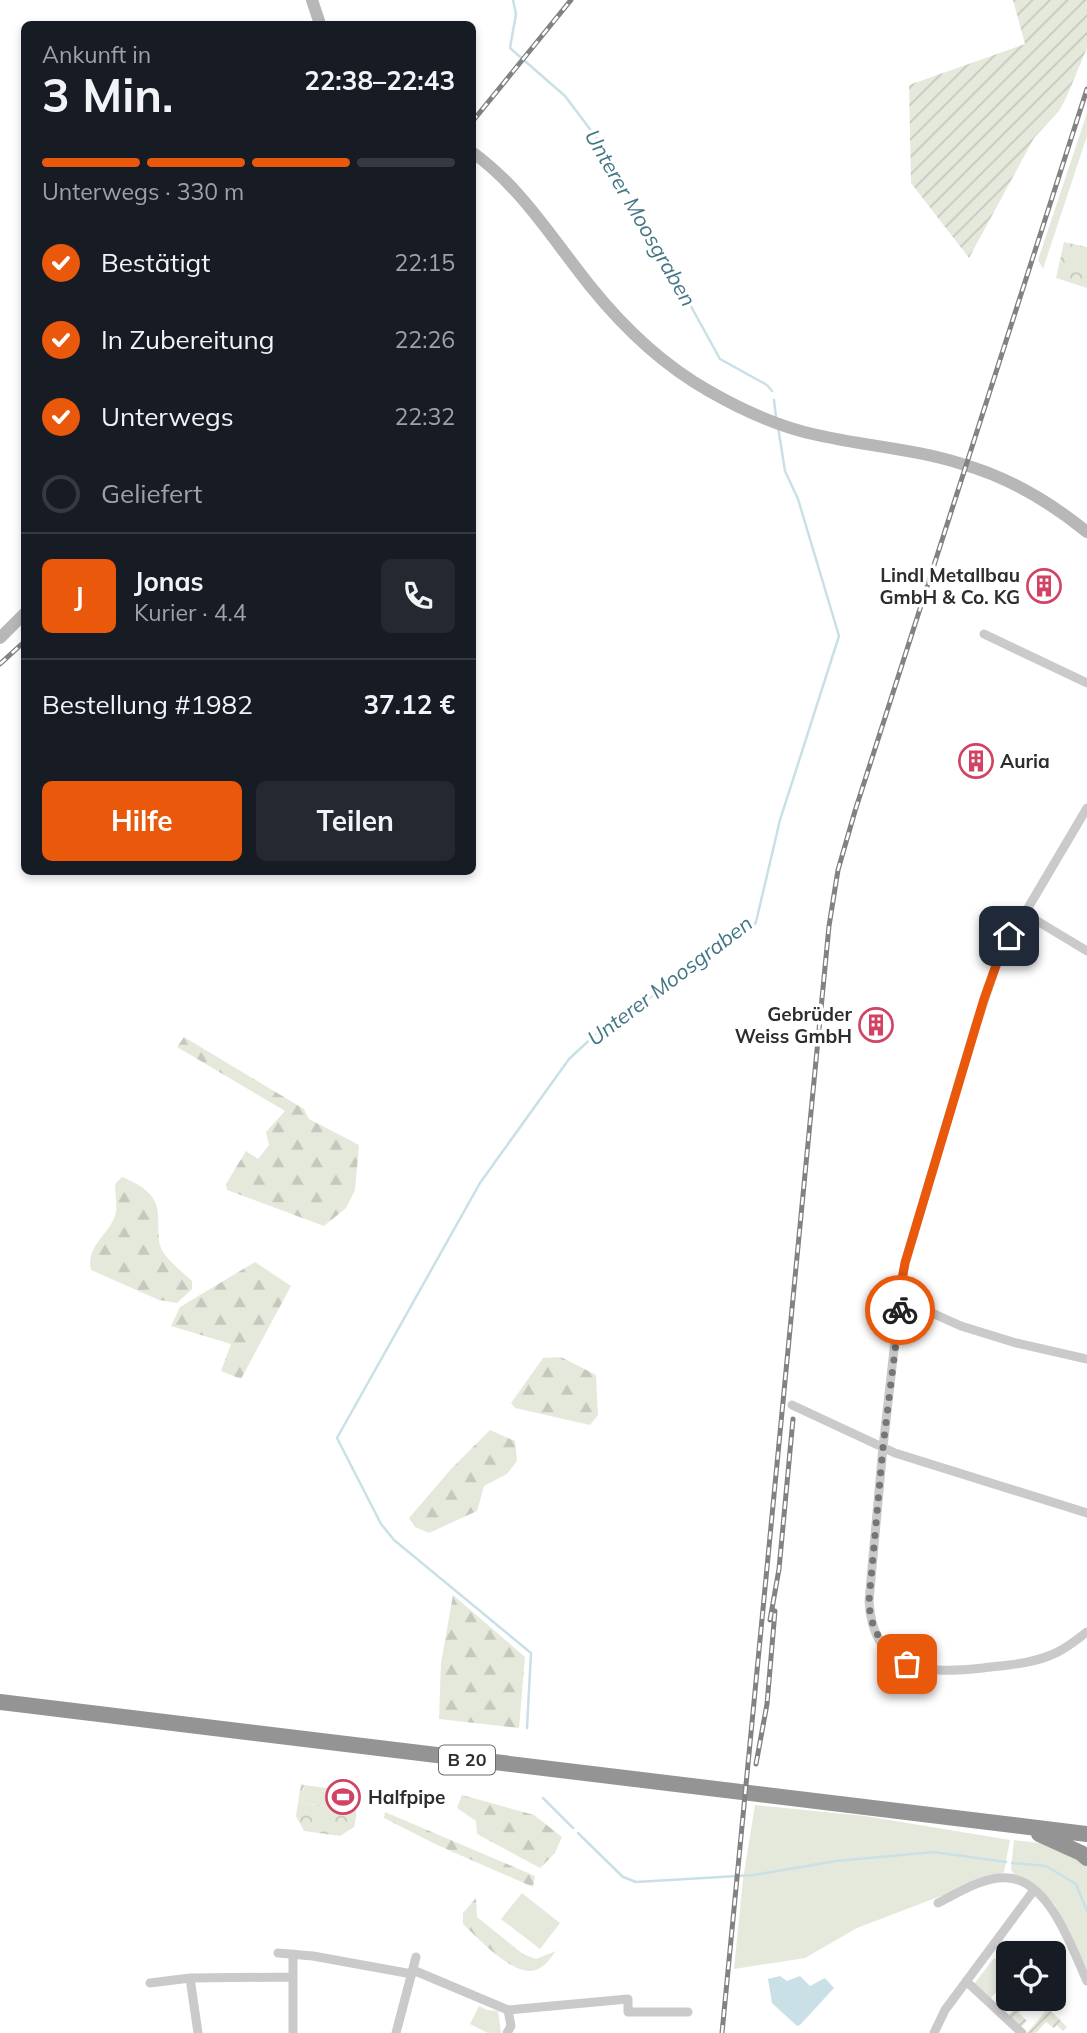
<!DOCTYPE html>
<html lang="de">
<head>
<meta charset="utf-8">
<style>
  body { margin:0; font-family:Mulish,sans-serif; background:#242831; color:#f1f3f6; height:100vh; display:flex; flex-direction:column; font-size:26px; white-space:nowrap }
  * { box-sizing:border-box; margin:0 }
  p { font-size:23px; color:#9ea1a6 }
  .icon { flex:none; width:38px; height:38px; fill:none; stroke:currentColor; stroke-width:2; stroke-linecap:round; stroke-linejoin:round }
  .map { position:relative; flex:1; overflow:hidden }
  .side { position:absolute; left:21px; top:21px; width:455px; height:854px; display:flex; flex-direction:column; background:#171b24; border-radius:10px; box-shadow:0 4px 10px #0003 }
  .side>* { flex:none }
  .tools { position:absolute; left:996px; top:1941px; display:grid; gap:14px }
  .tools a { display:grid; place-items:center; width:70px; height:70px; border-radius:10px; background:#171b24; box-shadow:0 4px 10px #0003; font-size:35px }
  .pin { position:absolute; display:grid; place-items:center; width:60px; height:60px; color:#fff; margin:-30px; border-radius:14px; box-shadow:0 4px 10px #0006 }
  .courier { position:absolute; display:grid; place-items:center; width:70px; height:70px; margin:-35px; border:5px solid #ea580c; border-radius:50%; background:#fff; color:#222; box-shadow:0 2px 9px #0007 }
  .summary em { font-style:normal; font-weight:700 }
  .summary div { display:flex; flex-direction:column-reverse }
  .summary { display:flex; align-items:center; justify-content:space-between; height:119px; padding:0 21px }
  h1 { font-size:46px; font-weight:700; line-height:52px }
  .bar { display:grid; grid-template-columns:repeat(4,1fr); gap:10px 7px; align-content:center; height:84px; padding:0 21px }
  .bar i { height:9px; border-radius:5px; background:#363941 }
  .bar .on { background:#ea580c }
  .bar p { grid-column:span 4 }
  .line { display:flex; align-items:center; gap:18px; padding:0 21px; border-top:2px solid #363941 }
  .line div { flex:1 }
  .round { display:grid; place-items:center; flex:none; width:74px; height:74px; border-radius:10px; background:#242831 }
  ol { padding:0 21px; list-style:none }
  li { display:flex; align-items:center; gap:21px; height:77px }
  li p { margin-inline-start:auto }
  li .icon { padding:7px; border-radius:50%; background:#ea580c; color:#fff; stroke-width:4 }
  li:last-child { color:#9ea1a6 }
  li i { width:38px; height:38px; border:4px solid #363941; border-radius:50% }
  .action { display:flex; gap:14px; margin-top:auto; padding:14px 21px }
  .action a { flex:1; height:80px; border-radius:10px; background:#ea580c; color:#fff; font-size:28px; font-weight:700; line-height:80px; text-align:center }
  .action a+a { background:#242831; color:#f1f3f6 }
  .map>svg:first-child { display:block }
  .grass { fill:#e5e9dc }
  .forest { fill:url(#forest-firs) }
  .park { fill:url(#park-crowns) }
  .garden { fill:url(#garden-furrows) }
  .water { fill:#cae0e7 }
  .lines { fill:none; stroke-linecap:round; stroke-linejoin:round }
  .stream { stroke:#cae0e7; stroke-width:2.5 }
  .street { stroke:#cacaca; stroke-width:9 }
  .secondary { stroke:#b7b7b7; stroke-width:12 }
  .highway { stroke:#949494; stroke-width:16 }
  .rail-casing { stroke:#828282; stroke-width:5 }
  .rail { stroke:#fff; stroke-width:2.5; stroke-dasharray:8; stroke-linecap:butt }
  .done { stroke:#767676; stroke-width:7; stroke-dasharray:0 12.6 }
  .route { stroke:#ea580c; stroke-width:9 }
  .labels { text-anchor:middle; stroke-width:7; stroke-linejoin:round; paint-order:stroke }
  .shield { fill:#fff; stroke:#6c6c6c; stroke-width:2 }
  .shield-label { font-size:18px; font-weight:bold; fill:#2d2d2d }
  .poi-label { font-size:19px; font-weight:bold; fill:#2d2d2d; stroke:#fff; text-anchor:end }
  .water-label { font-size:21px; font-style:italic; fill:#447786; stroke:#fff }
</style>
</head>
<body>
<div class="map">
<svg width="1087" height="2033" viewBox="0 0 1087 2033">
  <defs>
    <pattern id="forest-firs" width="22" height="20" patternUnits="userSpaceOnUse" patternTransform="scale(1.75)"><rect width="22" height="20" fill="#e5e9dc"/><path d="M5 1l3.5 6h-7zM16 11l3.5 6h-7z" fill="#c5c8bd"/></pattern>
    <pattern id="park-crowns" width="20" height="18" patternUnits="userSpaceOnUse" patternTransform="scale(1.75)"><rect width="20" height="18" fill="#e5e9dc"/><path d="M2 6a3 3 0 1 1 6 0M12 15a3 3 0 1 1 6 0" fill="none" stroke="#c5c8bd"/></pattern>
    <pattern id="garden-furrows" width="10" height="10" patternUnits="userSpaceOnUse" patternTransform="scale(1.75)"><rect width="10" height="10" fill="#e5e9dc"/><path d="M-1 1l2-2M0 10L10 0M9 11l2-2" fill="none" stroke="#c5c8bd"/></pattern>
  </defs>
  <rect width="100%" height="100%" fill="#fff"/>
  <path class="grass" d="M1087 113V136L1043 269 1038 260Z
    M304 1785 334 1789 332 1807 302 1803Z
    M755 1805 865 1816 1010 1840 1004 1872 857 1928 805 1958 734 1969 743 1879Z
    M1014 1840 1054 1845 1087 1864V1969L1055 1905 1033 1884 1013 1873 1011 1869Z
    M522 1893 560 1923 540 1949 501 1919Z
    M994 1958 1008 1970V1979L990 1999 974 1984Z
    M479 2006 487 2010 498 2011 501 2033H488L470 2024Z"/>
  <path class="forest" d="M184 1037 304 1109 309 1119 359 1145 355 1190 346 1208 324 1226 227 1190 226 1184 246 1151 258 1159 269 1145 266 1132 285 1111 177 1047Z
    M122 1177C139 1184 158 1194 158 1215 159 1227 157 1237 161 1248 166 1260 183 1272 192 1281V1289L177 1303 159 1300 91 1270C85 1244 113 1233 116 1211 117 1203 115 1192 115 1184Z
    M255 1262 291 1286 241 1379 221 1371 231 1344 171 1326 180 1307Z
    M561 1357 596 1375 598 1415 590 1425 515 1408 511 1403 543 1358Z
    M490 1430 515 1441 517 1461 507 1474 484 1486 477 1511 429 1533 415 1527 409 1518 452 1468Z
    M453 1595 525 1657 519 1728 439 1719 441 1663Z
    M462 1795 534 1815 562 1837 555 1853 540 1868 477 1834 476 1821 457 1808Z
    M385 1812 535 1876 533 1887 435 1844 384 1818Z
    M476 1898 477 1917 523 1954 536 1959 556 1951C550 1959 543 1970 531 1971 509 1972 478 1938 463 1924V1913Z"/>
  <path class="park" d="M1064 242 1087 247V288L1056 278Z
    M301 1784 304 1785 302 1803 331 1807 334 1789 348 1792C357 1805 358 1812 354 1827L340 1836 304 1831 296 1816Z"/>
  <path class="garden" d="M1013 0H1087V48L1067 96 1059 111 1034 138 969 258 911 183 909 85 1025 44Z
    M1023 1999H1038L1044 2004 1039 2010 1028 2002 1019 2013 1027 2021 1021 2027 1008 2016Z
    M1048 2008 1067 2027 1063 2031 1057 2025 1054 2028 1046 2022 1036 2033H1027Z"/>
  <path class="water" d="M780 1976 787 1981 800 1976 810 1986 825 1978 834 1988 800 2025 797 2026 772 2003 768 1979Z"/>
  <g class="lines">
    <path class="stream" d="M513 0 516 14 510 48 565 96 602 145 720 359 767 385 772 391
      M774 400 776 417
      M527 1728 531 1653 394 1540 381 1524 337 1438 480 1183 569 1059 597 1033 751 930 756 922 780 820 839 636 798 499 785 471 778 427
      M543 1798 573 1828
      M578 1833 623 1877 636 1882 754 1875 836 1861 934 1852 1006 1862
      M1012 1863 1046 1866 1076 1884 1087 1911"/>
    <path class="street" d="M984 634 1087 683
      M1087 808 999 957 975 1028 905 1263 901 1285 903 1300 897 1323 883 1447 869 1601C873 1673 927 1674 983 1668 1006 1665 1030 1664 1051 1655 1065 1650 1076 1640 1087 1632
      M1024 913 1087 951
      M903 1300 961 1326 1016 1343 1087 1359
      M792 1405 895 1453 1087 1513
      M938 1903C958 1893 984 1876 1008 1878 1050 1881 1072 1949 1087 1981
      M278 1953 313 1956 412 1974
      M413 1970 508 2010 628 1999V2012H688
      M190 1978 198 2033
      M966 1981 1022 2033
      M150 1983 190 1978 293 1977
      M293 2033V1954
      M396 2033 416 1957
      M507 2033 511 2026 508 2010
      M934 2033 945 2010 1034 1890"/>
    <path class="secondary" d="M312 0 320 24
      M472 152C522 188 553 240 591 287 624 328 663 365 709 391 742 410 780 427 817 435 865 446 915 449 962 464 1008 477 1050 502 1087 532
      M0 638 24 614"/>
    <path class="highway" d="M0 1702 1087 1834
      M1039 1834 1081 1853 1087 1858"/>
    <g class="rail-casing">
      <path id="rail" d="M472 122 571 0
        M0 664 24 642
        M770 1620 779 1569 793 1419
        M756 1764 767 1704 775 1611
        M722 2033 829 926 838 870 855 811 1087 89"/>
    </g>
    <use href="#rail" class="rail"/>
  </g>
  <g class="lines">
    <path class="done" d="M900 1310 883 1447 869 1601C870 1630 883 1649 907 1664"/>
    <path class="route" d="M900 1310 903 1300 901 1285 905 1263 984 999 999 957 1009 936"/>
  </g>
  <defs>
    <g id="building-ring" transform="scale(1.75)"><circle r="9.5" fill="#fff" stroke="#d24263" stroke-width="1.5"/><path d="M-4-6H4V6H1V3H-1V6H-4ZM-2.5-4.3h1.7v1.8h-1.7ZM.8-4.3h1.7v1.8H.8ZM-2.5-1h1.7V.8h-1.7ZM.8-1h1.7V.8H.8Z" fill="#d24263"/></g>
    <g id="stadium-ring" transform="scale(1.75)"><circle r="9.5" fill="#fff" stroke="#d24263" stroke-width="1.5"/><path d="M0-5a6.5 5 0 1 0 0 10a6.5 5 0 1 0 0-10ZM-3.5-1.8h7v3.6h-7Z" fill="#d24263"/></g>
  </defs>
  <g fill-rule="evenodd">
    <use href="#building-ring" x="1044" y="586"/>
    <use href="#building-ring" x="976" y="761"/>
    <use href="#building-ring" x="876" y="1025"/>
    <use href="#stadium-ring" x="343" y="1797"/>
  </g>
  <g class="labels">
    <rect class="shield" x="439" y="1745.5" width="56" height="29" rx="5"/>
    <g class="shield-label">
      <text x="467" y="1766">B 20</text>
    </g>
    <g class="poi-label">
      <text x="1020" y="582">Lindl Metallbau<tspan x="1020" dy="22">GmbH &amp; Co. KG</tspan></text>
      <text x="1000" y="768" text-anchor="start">Auria</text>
      <text x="852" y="1021">Gebrüder<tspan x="852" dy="22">Weiss GmbH</tspan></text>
      <text x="368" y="1804" text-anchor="start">Halfpipe</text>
    </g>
    <g class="water-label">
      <text transform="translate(640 218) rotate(60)" y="7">Unterer Moosgraben</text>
      <text transform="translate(670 981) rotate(-37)" y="7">Unterer Moosgraben</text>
    </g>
  </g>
</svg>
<div class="tools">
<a><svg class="icon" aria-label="locate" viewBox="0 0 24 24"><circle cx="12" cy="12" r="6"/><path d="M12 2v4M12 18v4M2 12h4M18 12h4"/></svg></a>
</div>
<div class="pin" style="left:907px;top:1664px;background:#ea580c"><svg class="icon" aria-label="bag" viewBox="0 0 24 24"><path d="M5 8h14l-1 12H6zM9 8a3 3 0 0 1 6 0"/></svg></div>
<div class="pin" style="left:1009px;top:936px;background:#1f2937"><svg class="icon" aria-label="home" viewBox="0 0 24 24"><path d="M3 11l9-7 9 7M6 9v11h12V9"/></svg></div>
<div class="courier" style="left:900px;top:1310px"><svg class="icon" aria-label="bike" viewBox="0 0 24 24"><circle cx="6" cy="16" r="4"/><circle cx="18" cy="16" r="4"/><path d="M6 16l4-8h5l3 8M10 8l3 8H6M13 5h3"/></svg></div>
<section class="side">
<div class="summary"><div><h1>3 Min.</h1><p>Ankunft in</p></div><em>22:38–22:43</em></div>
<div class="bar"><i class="on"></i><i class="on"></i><i class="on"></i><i></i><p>Unterwegs · 330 m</p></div>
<ol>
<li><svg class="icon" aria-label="check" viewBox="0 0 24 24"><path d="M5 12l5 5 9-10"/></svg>Bestätigt<p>22:15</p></li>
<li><svg class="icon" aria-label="check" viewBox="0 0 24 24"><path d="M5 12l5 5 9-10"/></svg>In Zubereitung<p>22:26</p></li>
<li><svg class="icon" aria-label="check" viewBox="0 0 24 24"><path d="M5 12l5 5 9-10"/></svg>Unterwegs<p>22:32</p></li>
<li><i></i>Geliefert</li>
</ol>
<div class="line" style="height:126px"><b class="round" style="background:#ea580c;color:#fff">J</b><div><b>Jonas</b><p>Kurier · 4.4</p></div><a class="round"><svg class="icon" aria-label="phone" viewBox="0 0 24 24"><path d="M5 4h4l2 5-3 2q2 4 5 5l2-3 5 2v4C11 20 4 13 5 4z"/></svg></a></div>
<div class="line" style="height:91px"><div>Bestellung #1982</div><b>37.12 €</b></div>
<div class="action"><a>Hilfe</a><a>Teilen</a></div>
</section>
</div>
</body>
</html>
